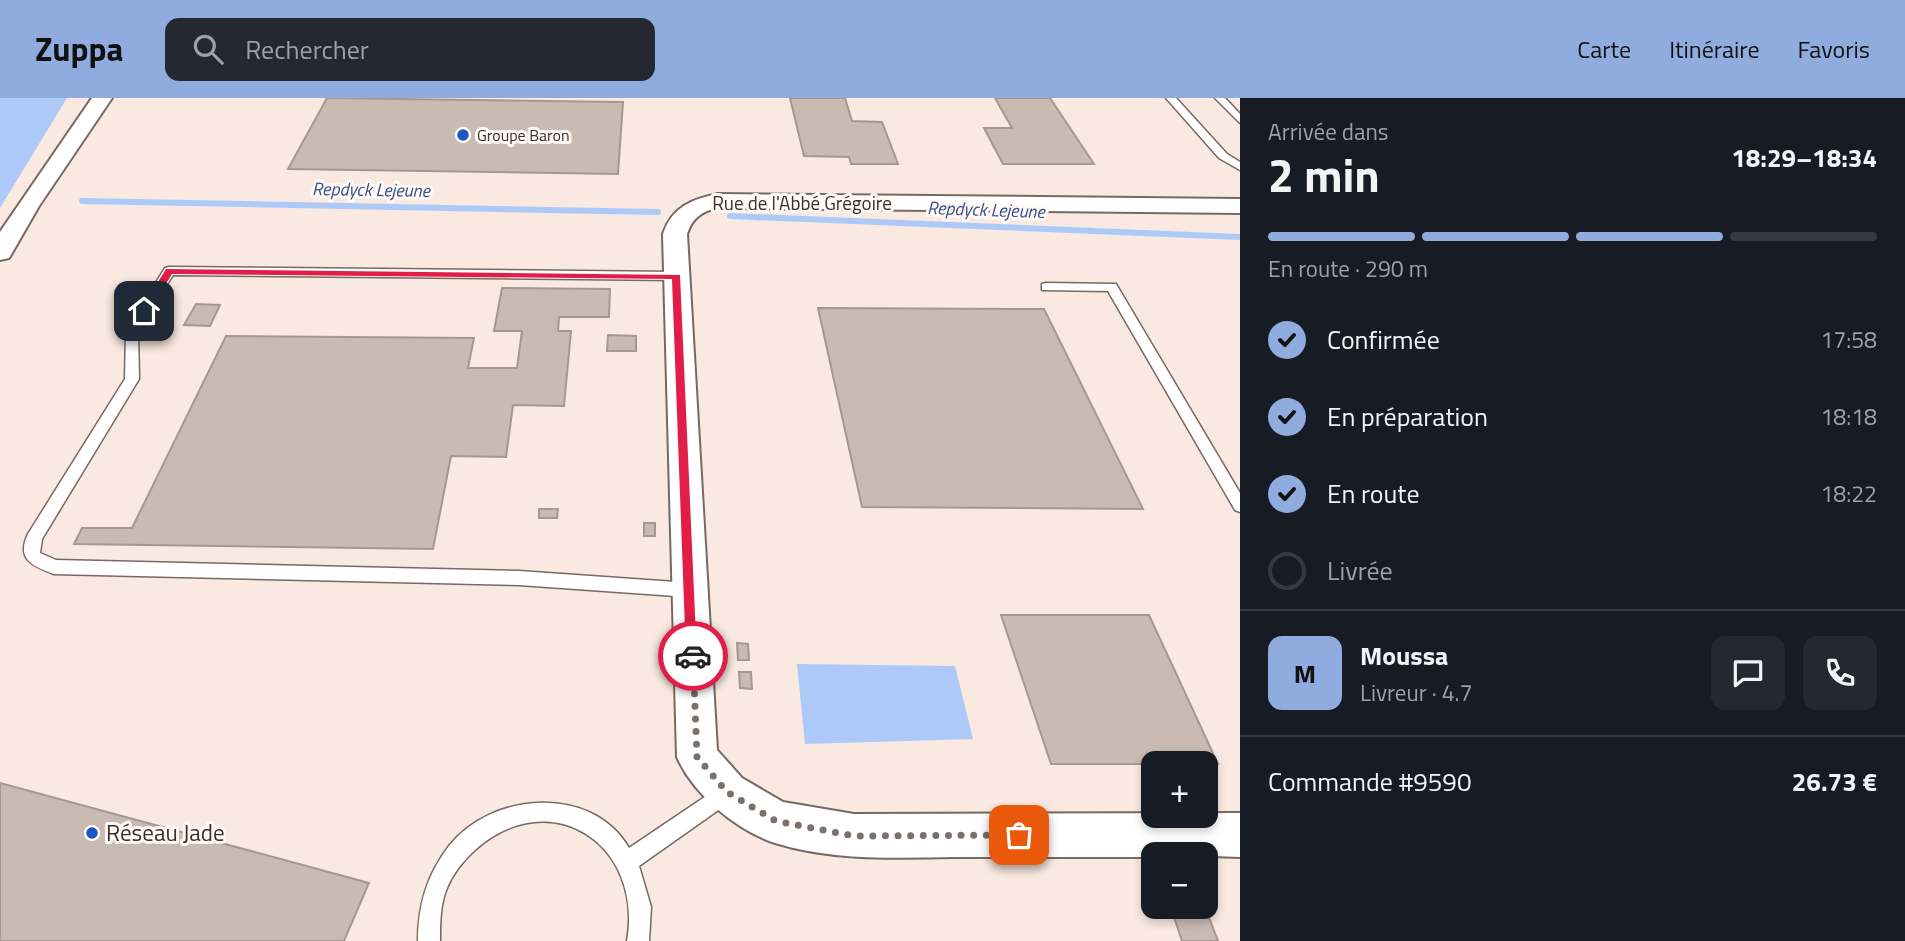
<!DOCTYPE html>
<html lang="fr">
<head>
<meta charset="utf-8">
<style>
  body { margin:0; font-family:"Titillium Web",sans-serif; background:#242831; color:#f1f3f6; height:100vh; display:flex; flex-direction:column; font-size:26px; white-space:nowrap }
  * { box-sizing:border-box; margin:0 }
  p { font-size:23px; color:#9ea1a6 }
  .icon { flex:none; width:38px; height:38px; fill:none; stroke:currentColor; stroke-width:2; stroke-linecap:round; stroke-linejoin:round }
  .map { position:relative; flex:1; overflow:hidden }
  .panel { display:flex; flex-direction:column; background:#171b24; width:665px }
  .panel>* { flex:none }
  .tools { position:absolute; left:1141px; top:653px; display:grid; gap:14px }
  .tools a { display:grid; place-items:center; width:77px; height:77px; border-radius:14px; background:#171b24; box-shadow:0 4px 10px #0003; font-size:35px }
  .pin { position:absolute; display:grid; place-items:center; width:60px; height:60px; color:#fff; margin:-30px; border-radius:14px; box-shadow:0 4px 10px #0006 }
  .courier { position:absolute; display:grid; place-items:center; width:70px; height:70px; margin:-35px; border:5px solid #e11d48; border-radius:50%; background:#fff; color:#222; box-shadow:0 2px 9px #0007 }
  .head em { font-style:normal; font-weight:700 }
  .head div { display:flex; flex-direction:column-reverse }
  .head { display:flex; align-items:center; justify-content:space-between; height:119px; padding:0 28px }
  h1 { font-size:46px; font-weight:700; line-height:52px }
  .bar { display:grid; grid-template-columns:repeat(4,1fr); gap:10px 7px; align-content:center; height:84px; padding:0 28px }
  .bar i { height:9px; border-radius:5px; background:#363941 }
  .bar .active { background:#90acdf }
  .bar p { grid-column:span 4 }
  .line { display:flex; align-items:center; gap:18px; padding:0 28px; border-top:2px solid #363941 }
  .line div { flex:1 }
  .round { display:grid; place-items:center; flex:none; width:74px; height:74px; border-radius:14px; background:#242831 }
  ol { padding:0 28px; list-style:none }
  li { display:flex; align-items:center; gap:21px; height:77px }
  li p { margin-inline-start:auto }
  li .icon { padding:7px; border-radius:50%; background:#90acdf; color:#111; stroke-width:4 }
  li:last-child { color:#9ea1a6 }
  li i { width:38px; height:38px; border:4px solid #363941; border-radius:50% }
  header { display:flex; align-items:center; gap:42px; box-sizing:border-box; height:98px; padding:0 35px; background:#90acdf; color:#111 }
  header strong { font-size:33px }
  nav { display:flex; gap:38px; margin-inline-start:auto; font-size:24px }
  .search { width:490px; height:63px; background:#242831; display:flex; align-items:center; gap:18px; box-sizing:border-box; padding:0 24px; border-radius:14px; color:#9ea1a6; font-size:26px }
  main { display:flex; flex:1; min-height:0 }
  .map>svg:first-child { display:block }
  .water { fill:#adc9f8 }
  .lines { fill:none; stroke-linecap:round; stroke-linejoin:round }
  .stream { stroke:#adc9f8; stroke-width:6 }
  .building { fill:#c9bab2; stroke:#a6978f; stroke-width:2 }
  .service-casing { stroke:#776962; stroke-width:3 }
  .minor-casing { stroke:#776962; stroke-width:4 }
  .service { fill:#fff; fill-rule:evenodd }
  .minor { fill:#fff; fill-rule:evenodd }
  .route { fill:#e11d48 }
  .done { stroke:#7a716c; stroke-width:7; stroke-dasharray:0 12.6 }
  .poi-dot { fill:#1956c2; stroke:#fff8f5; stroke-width:2.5 }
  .labels { text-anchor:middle; stroke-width:6; stroke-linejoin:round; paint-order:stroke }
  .far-poi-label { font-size:16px; fill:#36312d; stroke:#fff8f5; text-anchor:start }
  .far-water-label { font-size:18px; font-style:italic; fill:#2f508a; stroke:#fff8f5 }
  .street-label { font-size:19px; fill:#36312d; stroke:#fff8f5 }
  .near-poi-label { font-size:23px; fill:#36312d; stroke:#fff8f5; text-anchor:start }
</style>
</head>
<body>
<header>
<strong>Zuppa</strong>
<div class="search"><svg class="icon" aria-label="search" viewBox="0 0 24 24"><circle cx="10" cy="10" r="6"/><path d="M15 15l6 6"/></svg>Rechercher</div>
<nav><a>Carte</a><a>Itinéraire</a><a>Favoris</a></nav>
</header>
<main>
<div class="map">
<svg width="1240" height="843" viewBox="0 0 1240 843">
  <rect width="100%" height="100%" fill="#f9e9e0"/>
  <path class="water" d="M0 0H67L0 110Z
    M797 566 955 568 973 641 805 646Z"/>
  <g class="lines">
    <path class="stream" d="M82 103 658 114
      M730 118 1240 139"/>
  </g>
  <path class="building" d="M327 0 623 4 618 76 288 71Z
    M790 0H845L852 23 882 24 898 66H851L849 59 804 58Z
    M995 0H1050L1094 66H1003L984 30H1012Z
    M502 190 610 191 609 219H559L558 233H571L564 308 513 307 506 359 451 358 433 451 74 446 82 430H132L226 238 474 240 468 270H517L522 233H494Z
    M196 206 220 207 210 228 184 227Z
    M818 210 1044 211 1143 411 862 409Z
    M608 237 636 238V253H607Z
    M539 411H558L557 420H539Z
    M644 425H655V438H644Z
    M1001 517H1149L1218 666H1051Z
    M737 545 748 546 749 562H738Z
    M739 574H751L752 591 740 590Z
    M0 685 369 785 344 843H0Z
    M1172 813 1207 814 1218 843H1182Z"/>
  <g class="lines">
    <g class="service-casing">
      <path id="service" d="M1166 0H1176L1227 56 1240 64V72L1219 60Z
        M1215 0H1225L1240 16V25Z
        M169 169 677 174 683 178 677 182 173 177 138 232 139 281 42 441 40 455 56 462 519 473 690 485 696 487 698 492 696 497 690 499 519 487 54 476C32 468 16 461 28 436L125 281 126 232 165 170Z
        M1046 185 1116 186 1240 395V414L1235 412 1108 193 1042 192V186Z
        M727 684 734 687 737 694 734 701 639 768 651 809 649 843H627C644 747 552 685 476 751 464 762 453 775 447 790 440 806 440 826 440 843H418C418 807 427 777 449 748 491 694 592 686 629 750Z"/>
    </g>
    <g class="minor-casing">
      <path id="minor" d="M92 0H112L39 108 12 155 9 160 0 162V134Z
        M718 96 1240 101V115L718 110C702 113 692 120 687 136L717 652 742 680 783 704 854 716 1240 715V759L1153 756V759C1087 759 1021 759 955 759 895 760 833 763 775 745 736 732 693 696 677 659L663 136C672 109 692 101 718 96Z"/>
    </g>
    <use href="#service" class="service"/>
    <use href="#minor" class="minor"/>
  </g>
  <path class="route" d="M166 171 680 177 697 562 693 563 686 558 672 181 172 176 148 215H141L140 213Z"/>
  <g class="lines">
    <path class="done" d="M693 558 697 659 727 694 776 723 854 738 1019 737"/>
  </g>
  <g class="poi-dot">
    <circle cx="463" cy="37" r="7"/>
    <circle cx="92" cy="735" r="7"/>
  </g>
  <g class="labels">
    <g class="far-poi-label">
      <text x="477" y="43">Groupe Baron</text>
    </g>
    <g class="far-water-label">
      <text transform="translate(371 92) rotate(1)" y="6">Repdyck Lejeune</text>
      <text transform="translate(986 112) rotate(2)" y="6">Repdyck Lejeune</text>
    </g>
    <g class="street-label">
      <text x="802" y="112">Rue de l'Abbé Grégoire</text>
    </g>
    <g class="near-poi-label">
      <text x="106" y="743">Réseau Jade</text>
    </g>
  </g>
</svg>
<div class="tools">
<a>+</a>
<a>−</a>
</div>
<div class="pin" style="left:1019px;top:737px;background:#ea580c"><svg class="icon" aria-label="bag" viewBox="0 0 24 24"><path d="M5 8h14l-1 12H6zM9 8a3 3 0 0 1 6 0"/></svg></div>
<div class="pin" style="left:144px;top:213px;background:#1f2937"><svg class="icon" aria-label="home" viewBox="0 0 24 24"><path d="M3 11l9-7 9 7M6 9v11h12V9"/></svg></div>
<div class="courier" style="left:693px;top:558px"><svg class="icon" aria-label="car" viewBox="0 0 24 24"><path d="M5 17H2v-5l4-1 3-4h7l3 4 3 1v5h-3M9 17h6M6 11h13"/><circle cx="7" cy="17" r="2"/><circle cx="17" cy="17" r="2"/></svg></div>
</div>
<section class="panel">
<div class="head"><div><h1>2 min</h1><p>Arrivée dans</p></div><em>18:29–18:34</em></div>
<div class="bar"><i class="active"></i><i class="active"></i><i class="active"></i><i></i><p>En route · 290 m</p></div>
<ol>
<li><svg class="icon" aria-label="check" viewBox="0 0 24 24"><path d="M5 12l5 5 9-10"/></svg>Confirmée<p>17:58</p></li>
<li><svg class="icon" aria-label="check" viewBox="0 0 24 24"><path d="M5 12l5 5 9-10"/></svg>En préparation<p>18:18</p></li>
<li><svg class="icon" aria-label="check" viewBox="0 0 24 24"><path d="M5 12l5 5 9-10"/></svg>En route<p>18:22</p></li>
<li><i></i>Livrée</li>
</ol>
<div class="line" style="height:126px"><b class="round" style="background:#90acdf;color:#111">M</b><div><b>Moussa</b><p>Livreur · 4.7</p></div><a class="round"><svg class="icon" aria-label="chat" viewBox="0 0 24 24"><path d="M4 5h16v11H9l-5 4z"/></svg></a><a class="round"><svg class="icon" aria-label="phone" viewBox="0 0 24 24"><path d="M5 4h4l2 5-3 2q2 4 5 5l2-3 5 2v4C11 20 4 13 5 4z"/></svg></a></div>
<div class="line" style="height:91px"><div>Commande #9590</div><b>26.73 €</b></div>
</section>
</main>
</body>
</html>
